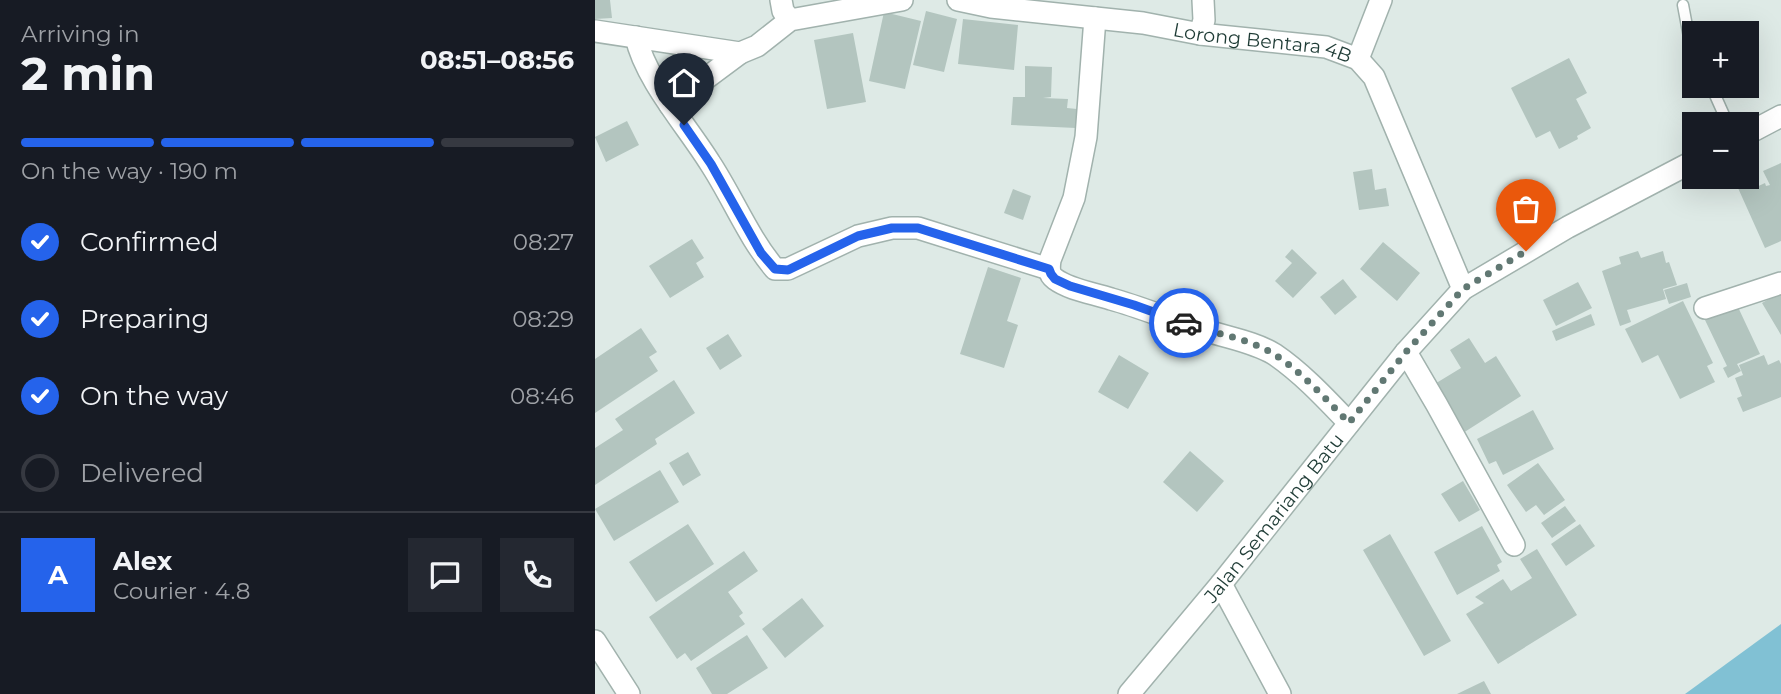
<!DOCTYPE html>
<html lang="en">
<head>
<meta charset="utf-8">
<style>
  body { margin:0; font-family:Montserrat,sans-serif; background:#242831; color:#f1f3f6; height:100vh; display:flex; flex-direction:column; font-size:26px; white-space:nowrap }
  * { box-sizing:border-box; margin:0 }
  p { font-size:23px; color:#9ea1a6 }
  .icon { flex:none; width:38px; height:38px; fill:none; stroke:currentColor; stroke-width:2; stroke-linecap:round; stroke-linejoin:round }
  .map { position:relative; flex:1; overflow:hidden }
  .details { display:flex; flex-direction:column; background:#171b24; width:595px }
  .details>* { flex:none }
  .fabs { position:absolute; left:1087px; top:21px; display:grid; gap:14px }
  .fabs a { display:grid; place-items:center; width:77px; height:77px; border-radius:0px; background:#171b24; box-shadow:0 7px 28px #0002; font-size:35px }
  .pin { position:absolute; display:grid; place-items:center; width:60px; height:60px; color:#fff; margin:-72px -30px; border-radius:50% 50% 50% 0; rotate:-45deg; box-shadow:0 0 7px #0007 }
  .pin .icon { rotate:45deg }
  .courier { position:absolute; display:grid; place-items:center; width:70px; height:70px; margin:-35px; border:5px solid #2563eb; border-radius:50%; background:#fff; color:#222; box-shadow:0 2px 9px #0007 }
  .overview em { font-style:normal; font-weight:700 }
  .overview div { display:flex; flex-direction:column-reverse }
  .overview { display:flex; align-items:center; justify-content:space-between; height:119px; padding:0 21px }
  h1 { font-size:46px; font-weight:700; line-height:52px }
  .bar { display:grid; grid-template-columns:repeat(4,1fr); gap:10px 7px; align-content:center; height:84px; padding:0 21px }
  .bar i { height:9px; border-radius:5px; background:#363941 }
  .bar .current { background:#2563eb }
  .bar p { grid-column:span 4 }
  .line { display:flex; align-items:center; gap:18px; padding:0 21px; border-top:2px solid #363941 }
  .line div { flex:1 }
  .round { display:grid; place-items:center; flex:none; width:74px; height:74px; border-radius:0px; background:#242831 }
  ol { padding:0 21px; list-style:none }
  li { display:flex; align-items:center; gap:21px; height:77px }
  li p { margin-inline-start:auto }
  li .icon { padding:7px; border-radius:50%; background:#2563eb; color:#fff; stroke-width:4 }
  li:last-child { color:#9ea1a6 }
  li i { width:38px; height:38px; border:4px solid #363941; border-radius:50% }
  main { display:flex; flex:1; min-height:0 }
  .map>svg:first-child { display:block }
  .water { fill:#81c1d4 }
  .building { fill:#b3c5bf }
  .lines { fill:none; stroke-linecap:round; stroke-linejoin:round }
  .service-casing { stroke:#a1b2ad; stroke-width:13 }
  .minor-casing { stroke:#a1b2ad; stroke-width:24 }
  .service { stroke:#fff; stroke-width:10 }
  .minor { stroke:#fff; stroke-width:21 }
  .done { stroke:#617873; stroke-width:7; stroke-dasharray:0 12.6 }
  .route { stroke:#2563eb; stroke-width:9 }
  .labels { text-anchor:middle; stroke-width:7; stroke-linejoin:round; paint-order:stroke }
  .street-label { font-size:19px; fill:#1e3b35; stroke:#eef7f3 }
</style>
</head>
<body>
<main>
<section class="details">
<div class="overview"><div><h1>2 min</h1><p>Arriving in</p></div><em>08:51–08:56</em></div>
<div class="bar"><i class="current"></i><i class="current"></i><i class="current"></i><i></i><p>On the way · 190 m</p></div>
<ol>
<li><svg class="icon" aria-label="check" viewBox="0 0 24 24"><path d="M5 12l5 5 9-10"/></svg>Confirmed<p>08:27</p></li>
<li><svg class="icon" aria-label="check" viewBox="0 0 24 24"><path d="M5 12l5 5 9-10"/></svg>Preparing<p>08:29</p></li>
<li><svg class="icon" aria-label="check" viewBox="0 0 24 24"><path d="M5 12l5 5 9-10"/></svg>On the way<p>08:46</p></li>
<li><i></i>Delivered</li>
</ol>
<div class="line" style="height:126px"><b class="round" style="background:#2563eb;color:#fff">A</b><div><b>Alex</b><p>Courier · 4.8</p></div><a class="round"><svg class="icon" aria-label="chat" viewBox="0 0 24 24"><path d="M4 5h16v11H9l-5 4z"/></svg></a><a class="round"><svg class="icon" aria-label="phone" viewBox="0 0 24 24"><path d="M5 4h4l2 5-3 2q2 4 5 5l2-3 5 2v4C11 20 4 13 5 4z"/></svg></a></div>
</section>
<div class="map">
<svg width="1186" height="694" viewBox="0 0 1186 694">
  <rect width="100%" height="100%" fill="#deeae6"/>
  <path class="water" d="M1186 624V694H1090Z"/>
  <path class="building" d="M0 0H15L17 18 0 19Z
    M331 11 362 19 349 72 318 65Z
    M289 12 326 21 310 89 274 81Z
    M368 19 423 25 419 70 363 64Z
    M258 33 271 102 232 109 219 40Z
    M974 58 992 93 981 99 996 128 982 136 983 139 964 149 955 131 941 138 916 88Z
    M430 66 457 67 456 97 448 98 473 99 472 108 482 109 481 128 416 125 418 97H430Z
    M32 121 44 145 11 162 0 137Z
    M1186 163V241L1170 248 1143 188 1154 183 1157 189 1170 183 1171 186 1175 185 1168 171Z
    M777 169 780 190 791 188 794 206 764 210 758 172Z
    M418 189 436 196 428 220 409 213Z
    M97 239 109 258 101 263 109 277 75 298 54 266Z
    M788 242 825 273 802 301 765 269Z
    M697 249 722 273 698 298 680 281 697 263 690 257Z
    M1043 251 1046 258 1068 251 1071 263 1074 262 1082 285 1068 289 1071 299 1032 310 1036 322 1025 326 1007 271 1026 264 1024 257Z
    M393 267 426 278 412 321 423 325 409 368 365 354Z
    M748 279 762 297 740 315 725 297Z
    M983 282 997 308 961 326 948 300Z
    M1092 283 1096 297 1074 304 1069 290Z
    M1186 292V335L1167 303Z
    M1088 301 1118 363 1112 366 1120 382 1085 399 1063 355 1047 363 1030 329Z
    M1142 305 1165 354 1142 364 1146 371 1133 378 1128 368 1132 366 1110 320Z
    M996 314 1000 325 961 341 957 331Z
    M46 328 62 352 54 357 63 371 0 413V359Z
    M133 334 147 356 125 370 111 348Z
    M874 338 890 363 901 356 926 396 868 433 838 385 866 368 855 350Z
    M524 355 554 373 533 409 503 392Z
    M1169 355 1173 365 1184 360 1186 364V397L1148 412 1142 398 1147 396 1140 378 1148 375 1144 365Z
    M79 380 100 413 60 439 62 444 0 485V448L28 430 20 419Z
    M938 410 959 449 908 475 901 461 894 464 882 439Z
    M595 451 629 481 602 512 568 482Z
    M93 452 106 475 88 486 74 463Z
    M943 463 970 500 949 515 941 505 931 512 912 485Z
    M65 470 84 502 19 541 0 509Z
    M868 481 885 510 864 522 846 494Z
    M970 506 981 521 957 538 946 523Z
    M93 524 119 564 61 602 34 562Z
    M985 524 1000 546 971 566 956 544Z
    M887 526 907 562 902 565 905 571 862 595 839 552Z
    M795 534 856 641 829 656 768 550Z
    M942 549 982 615 903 664 871 614 889 603 880 597 908 579 916 591 937 578 925 559Z
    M149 551 163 571 133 592 148 613 144 616 150 624 96 661 90 653 82 659 54 617Z
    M207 598 229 626 190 658 167 629Z
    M152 635 173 668 132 694H117L101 668Z
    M889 681 896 694H862Z"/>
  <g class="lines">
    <g class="service-casing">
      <path id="service" d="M1088 5 1094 37 1099 48
        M1116 86 1133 124"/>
    </g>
    <g class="minor-casing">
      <g id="minor">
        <path d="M186 0 188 11 195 20"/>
        <path id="s1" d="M363 0 396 7 548 23 605 34 731 47 763 59 779 77 868 289"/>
        <path d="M500 18 491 137 479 198 455 260C454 267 453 274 460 279 475 290 498 293 516 299 549 308 580 322 613 331 634 338 659 342 679 354 707 373 731 399 754 423"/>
        <path d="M0 31 145 53 162 46 195 20 307 0"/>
        <path d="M605 34 609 20 608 0"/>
        <path d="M41 37C50 79 92 126 115 163 138 198 153 237 180 269H193L263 236 297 228H323L454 269"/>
        <path d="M763 59 786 0"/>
        <path d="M75 105 145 53"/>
        <path d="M1152 134 1186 116"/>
        <path d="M1110 308 1186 283"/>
        <path d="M811 352 842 405 919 545"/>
        <path d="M626 584 685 694"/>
        <path d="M0 641 34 694"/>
        <path id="s2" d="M534 694 626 584 811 352 868 289 973 227 1099 161"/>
      </g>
    </g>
    <use href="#service" class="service"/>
    <use href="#minor" class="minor"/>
  </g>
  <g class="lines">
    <path class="done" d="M589 323C617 333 652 338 677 353 703 368 733 401 754 423L811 352 868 289 931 251"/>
    <path class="route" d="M89 125 116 164 166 253 180 269 193 270 263 236 297 228H323L454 269 456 274 460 279 475 286 539 305 589 323"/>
  </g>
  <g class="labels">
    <g class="street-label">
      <text dy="7" stroke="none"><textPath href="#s1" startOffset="308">Lorong Bentara 4B</textPath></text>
      <text dy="7" stroke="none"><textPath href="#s2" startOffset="228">Jalan Semariang Batu</textPath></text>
    </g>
  </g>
</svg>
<div class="fabs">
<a>+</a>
<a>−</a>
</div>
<div class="pin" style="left:931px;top:251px;background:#ea580c"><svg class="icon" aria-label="bag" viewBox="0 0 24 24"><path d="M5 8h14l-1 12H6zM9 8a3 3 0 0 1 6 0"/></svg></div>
<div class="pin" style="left:89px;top:125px;background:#1f2937"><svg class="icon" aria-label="home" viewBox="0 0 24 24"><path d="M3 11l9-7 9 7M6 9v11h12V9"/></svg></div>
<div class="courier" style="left:589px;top:323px"><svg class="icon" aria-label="car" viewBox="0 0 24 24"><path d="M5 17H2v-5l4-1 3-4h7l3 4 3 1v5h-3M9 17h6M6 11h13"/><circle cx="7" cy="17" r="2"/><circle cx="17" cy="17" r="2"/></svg></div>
</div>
</main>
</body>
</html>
